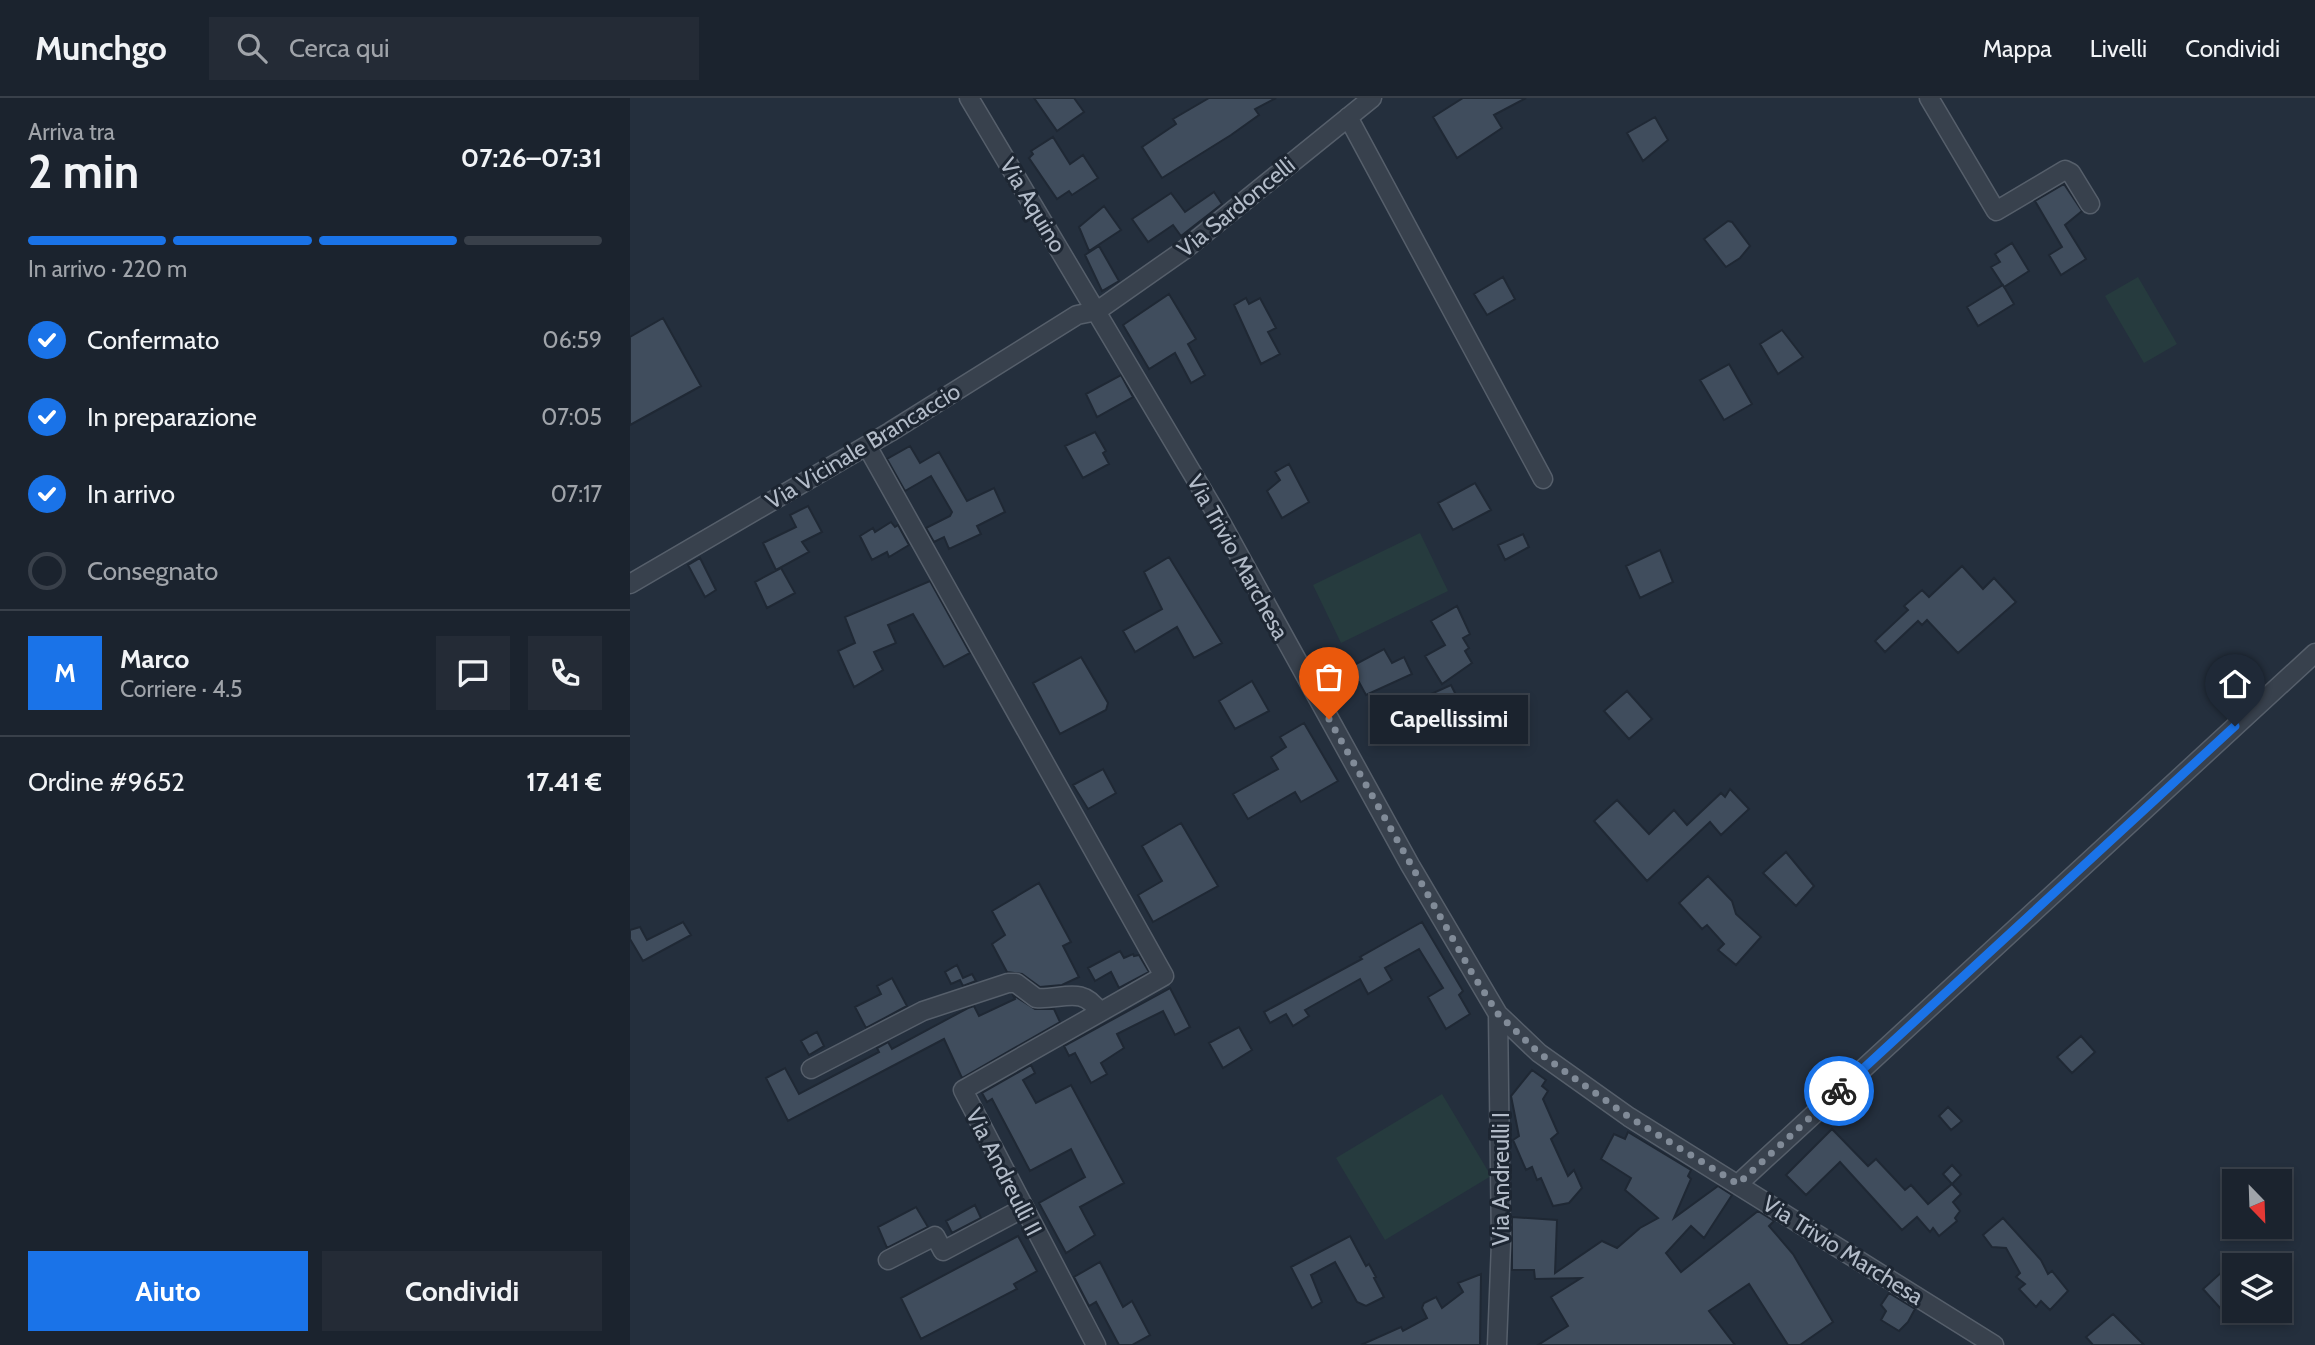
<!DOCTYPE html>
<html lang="it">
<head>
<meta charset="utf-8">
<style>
  body { margin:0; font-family:Cabin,sans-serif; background:#242b36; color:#f1f3f6; height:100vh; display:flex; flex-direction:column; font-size:26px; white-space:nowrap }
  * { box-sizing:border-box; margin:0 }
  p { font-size:23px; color:#a0a4aa }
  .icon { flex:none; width:38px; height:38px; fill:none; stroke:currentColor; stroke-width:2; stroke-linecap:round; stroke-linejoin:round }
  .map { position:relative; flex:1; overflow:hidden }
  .sheet { display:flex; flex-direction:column; background:#1b232e; width:630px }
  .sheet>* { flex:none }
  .needle { width:46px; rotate:157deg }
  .controls { position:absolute; left:1592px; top:1071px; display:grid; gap:14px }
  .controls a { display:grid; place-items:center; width:70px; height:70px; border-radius:0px; background:#1b232e; box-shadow:0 4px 10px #0003,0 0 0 2px #39404a; font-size:35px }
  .pin { position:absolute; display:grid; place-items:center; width:60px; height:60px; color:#fff; margin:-72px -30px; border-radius:50% 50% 50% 0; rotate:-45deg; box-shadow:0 0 7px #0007 }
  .pin .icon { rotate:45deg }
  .courier { position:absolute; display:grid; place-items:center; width:70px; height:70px; margin:-35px; border:5px solid #1a73e8; border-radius:50%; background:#fff; color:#222; box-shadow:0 2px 9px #0007 }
  .bubble { position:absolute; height:49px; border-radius:0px; background:#1b232e; box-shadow:0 4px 10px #0003,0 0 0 2px #39404a; font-size:23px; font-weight:700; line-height:49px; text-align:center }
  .overview em { font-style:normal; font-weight:700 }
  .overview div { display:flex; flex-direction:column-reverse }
  .overview { display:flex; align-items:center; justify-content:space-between; height:119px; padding:0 28px }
  h1 { font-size:46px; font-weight:700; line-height:52px }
  .bar { display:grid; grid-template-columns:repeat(4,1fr); gap:10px 7px; align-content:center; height:84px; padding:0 28px }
  .bar i { height:9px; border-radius:5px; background:#39404a }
  .bar .current { background:#1a73e8 }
  .bar p { grid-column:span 4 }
  .line { display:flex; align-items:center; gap:18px; padding:0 28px; border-top:2px solid #39404a }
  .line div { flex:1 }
  .round { display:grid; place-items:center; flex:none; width:74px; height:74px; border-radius:0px; background:#242b36 }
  ol { padding:0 28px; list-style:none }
  li { display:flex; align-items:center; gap:21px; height:77px }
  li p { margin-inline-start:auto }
  li .icon { padding:7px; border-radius:50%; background:#1a73e8; color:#fff; stroke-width:4 }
  li:last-child { color:#a0a4aa }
  li i { width:38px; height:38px; border:4px solid #39404a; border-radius:50% }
  .button { display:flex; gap:14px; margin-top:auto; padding:14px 28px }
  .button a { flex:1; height:80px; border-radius:0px; background:#1a73e8; color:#fff; font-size:28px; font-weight:700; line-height:80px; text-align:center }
  .button a+a { background:#242b36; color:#f1f3f6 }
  header { display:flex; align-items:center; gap:42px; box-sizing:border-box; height:98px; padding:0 35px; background:#1b232e; border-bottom:2px solid #39404a }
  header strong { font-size:33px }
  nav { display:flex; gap:38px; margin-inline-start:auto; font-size:24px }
  .search { width:490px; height:63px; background:#242b36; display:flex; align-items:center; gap:18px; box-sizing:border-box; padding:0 24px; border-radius:0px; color:#a0a4aa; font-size:26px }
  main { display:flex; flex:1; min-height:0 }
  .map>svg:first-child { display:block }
  .green { fill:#263b3e }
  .building { fill:#404d5d; stroke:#1f2834; stroke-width:2 }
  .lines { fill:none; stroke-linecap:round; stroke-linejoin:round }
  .minor-casing { stroke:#565f6b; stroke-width:21 }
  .minor { stroke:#38414d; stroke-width:18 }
  .done { stroke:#818b98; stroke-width:7; stroke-dasharray:0 12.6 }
  .route { stroke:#1a73e8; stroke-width:9 }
  .labels { text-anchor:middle; stroke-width:6; stroke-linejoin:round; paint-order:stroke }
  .street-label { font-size:23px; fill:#b3bcc9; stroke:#1d2632 }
</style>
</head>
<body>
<header>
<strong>Munchgo</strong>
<div class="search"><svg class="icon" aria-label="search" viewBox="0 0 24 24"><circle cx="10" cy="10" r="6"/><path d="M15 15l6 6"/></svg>Cerca qui</div>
<nav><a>Mappa</a><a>Livelli</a><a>Condividi</a></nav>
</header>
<main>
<section class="sheet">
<div class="overview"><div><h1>2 min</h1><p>Arriva tra</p></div><em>07:26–07:31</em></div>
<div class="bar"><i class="current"></i><i class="current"></i><i class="current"></i><i></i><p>In arrivo · 220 m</p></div>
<ol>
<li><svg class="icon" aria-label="check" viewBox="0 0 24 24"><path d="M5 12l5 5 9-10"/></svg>Confermato<p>06:59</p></li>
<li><svg class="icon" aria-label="check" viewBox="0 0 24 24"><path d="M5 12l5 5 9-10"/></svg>In preparazione<p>07:05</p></li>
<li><svg class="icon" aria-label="check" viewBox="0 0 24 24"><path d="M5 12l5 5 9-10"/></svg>In arrivo<p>07:17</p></li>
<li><i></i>Consegnato</li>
</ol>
<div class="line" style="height:126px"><b class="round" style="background:#1a73e8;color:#fff">M</b><div><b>Marco</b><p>Corriere · 4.5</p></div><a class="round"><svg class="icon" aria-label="chat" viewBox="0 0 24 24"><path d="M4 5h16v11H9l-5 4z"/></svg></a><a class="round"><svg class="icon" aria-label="phone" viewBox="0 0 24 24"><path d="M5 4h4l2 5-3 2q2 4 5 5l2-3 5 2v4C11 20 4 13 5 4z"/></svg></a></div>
<div class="line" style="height:91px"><div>Ordine #9652</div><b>17.41 €</b></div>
<div class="button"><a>Aiuto</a><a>Condividi</a></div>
</section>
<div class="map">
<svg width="1685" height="1247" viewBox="0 0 1685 1247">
  <rect width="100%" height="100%" fill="#242f3d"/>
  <path class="green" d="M1508 179 1547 246 1514 265 1475 198Z
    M790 435 818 493 711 545 683 487Z
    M812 996 861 1078 755 1142 706 1060Z"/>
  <path class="building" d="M404 0H444L454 14 427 33Z
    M579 0H646L625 11 629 17 601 37 532 80 512 49 546 26 543 21Z
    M833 0H896L864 17 872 30 827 60 803 19Z
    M1025 19 1038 42 1013 63 997 35Z
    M423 39 440 66 453 57 468 80 442 97 439 93 427 101 399 60 403 56 401 53Z
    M1434 86 1452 113 1435 127 1456 161 1431 177 1419 157 1432 149 1405 103Z
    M584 94 592 106 551 138 543 127 518 144 502 121 541 95 555 114Z
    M474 108 491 132 459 153 449 129Z
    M1098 123 1102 124 1120 148 1110 160 1096 169 1074 141Z
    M1382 145 1399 173 1374 189 1361 169 1370 164 1365 156Z
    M469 148 489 183 472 193 455 157Z
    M873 179 885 201 857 217 844 196Z
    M1373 187 1384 206 1348 228 1337 209Z
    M539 196 566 241 558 246 575 277 561 285 545 255 519 271 493 227Z
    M616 200 619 206 630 200 646 230 638 234 650 256 631 266 604 207Z
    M33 220 71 288 0 327V239Z
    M1152 232 1173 259 1148 276 1130 246Z
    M1099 266 1122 306 1094 322 1070 282Z
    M491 277 503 299 467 319 456 296Z
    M465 334 476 353 473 355 479 366 453 380 435 348Z
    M280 348 290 365 309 354 337 403 364 390 375 414 347 428 351 436 319 451 314 439 304 444 296 430 320 418 322 414 301 378 275 393 257 361Z
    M659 366 679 404 652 420 637 393 650 382 645 374Z
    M845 385 861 412 823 432 808 405Z
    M178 408 192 434 172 444 179 454 146 472 133 445 166 429 160 417Z
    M261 424 265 429 268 427 279 447 259 459 257 454 242 462 230 438 243 430 245 434Z
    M893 436 899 449 875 462 868 447Z
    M1030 452 1043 484 1010 500 996 468Z
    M539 459 592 545 564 560 547 529 505 554 493 533 532 511 514 474Z
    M70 460 86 492 75 499 58 467Z
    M1332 468 1353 491 1364 480 1386 504 1328 555 1297 522 1292 527 1288 523 1255 554 1245 543 1278 512 1274 508 1292 492 1299 499Z
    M151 470 165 495 137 510 125 484Z
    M300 483 340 555 314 569 283 516 258 527 266 545 244 554 253 572 224 589 208 553 225 545 215 519Z
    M827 508 840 536 833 540 839 550 835 553 842 565 812 586 795 558 815 547 801 523Z
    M754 551 762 565 774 559 782 576 736 597 729 584 705 597 696 582Z
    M451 559 478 605 476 612 430 636 403 585Z
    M622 583 639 613 605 631 589 603Z
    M821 587 834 613 813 622 801 596Z
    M997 593 1022 621 999 641 974 613Z
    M674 625 708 683 671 704 665 694 618 721 603 696 648 671 641 659 656 649 650 639Z
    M473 671 486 695 458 711 443 687Z
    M1100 691 1119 711 1091 737 1080 724 1017 783 964 723 987 702 1019 736 1044 712 1057 727 1091 695 1095 699Z
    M551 725 588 788 523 824 508 797 532 783 512 748Z
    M1156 754 1184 788 1166 808 1133 775Z
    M1078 778 1102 803 1106 816 1131 839 1106 867 1088 852 1094 846 1077 827 1072 831 1049 805Z
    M409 785 441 844 433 848 449 879 432 887 410 889 392 876 377 874 362 846 375 837 362 813Z
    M53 824 61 837 13 863 0 841V832L10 829 17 842Z
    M792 824 833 893 829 897 840 916 816 931 798 899 813 890 789 851 755 870 762 882 738 896 730 881 675 912 679 918 663 928 656 916 640 925 634 914 732 861 730 859Z
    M490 853 494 860 503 856 504 858 509 857 519 874 489 890 481 874 465 883 458 870Z
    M327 867 333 880 342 876 346 883 333 888 330 882 321 886 315 874Z
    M262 880 277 908 236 930 225 909 251 896 247 888Z
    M540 890 560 929 545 937 533 913 487 936 494 950 471 965 477 976 461 985 445 955 439 958 434 948Z
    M383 897 405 911H424L430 924 332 980 314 941 158 1023 136 980 155 970 169 996 249 954 247 950 258 944 262 951 338 910 344 908 349 918 385 901Z
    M609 929 622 952 593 970 579 945Z
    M187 934 194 948 179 957 171 943Z
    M1451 938 1465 954 1442 975 1427 959Z
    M401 967 405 975 393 982 406 1005 441 987 494 1085 450 1109 465 1137 436 1155 409 1105 455 1079 441 1051 400 1073 362 1001 357 1004 352 995Z
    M902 972 916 982 912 988 918 993 913 1001 928 1035 921 1041 938 1078 944 1072 952 1090 939 1105 923 1108 911 1080 907 1082 902 1069 896 1072 883 1042 889 1038 881 998Z
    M1318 1009 1332 1023 1321 1032 1309 1018Z
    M1202 1031 1238 1068 1246 1061 1275 1092 1281 1087 1298 1106 1322 1086 1331 1096 1323 1104 1330 1113 1325 1120 1327 1123 1309 1138 1303 1130 1300 1134 1287 1119 1272 1132 1210 1064 1176 1097 1156 1077Z
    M998 1034 1061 1072 1058 1078 1061 1081 1044 1120 1088 1088 1102 1097 1074 1140 1061 1128 1036 1155 1051 1174 1128 1113 1144 1123 1139 1128 1163 1156 1203 1224 1170 1247H1158L1119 1186 1079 1213 1105 1247H908L938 1228 921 1199 951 1180 905 1181 904 1172H882V1119L927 1122 925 1175 972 1143 987 1150 1010 1130 1028 1120 995 1092 1001 1080 971 1061 984 1036 995 1041Z
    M1322 1067 1331 1077 1322 1086 1313 1076Z
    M345 1107 351 1120 322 1135 316 1123Z
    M286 1109 298 1129 257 1150 248 1129Z
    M1373 1120 1411 1162 1418 1176 1422 1173 1438 1193 1420 1212 1411 1203 1406 1209 1389 1191 1395 1186 1386 1179 1390 1175 1376 1150 1362 1149 1353 1137Z
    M388 1138 407 1173 384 1186 387 1191 291 1241 271 1200Z
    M720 1138 736 1168 739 1166 746 1179 744 1180 754 1199 736 1208 727 1204 705 1164 681 1177 692 1204 682 1210 661 1169Z
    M470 1164 493 1209 502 1203 520 1237 502 1247H489L466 1204 459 1208 444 1179Z
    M1594 1172 1605 1183V1199L1591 1211 1573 1191Z
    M851 1176 850 1247H731L771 1229 773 1233 797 1220 792 1210 794 1205 806 1199 812 1210 833 1194 828 1185Z
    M1259 1195 1285 1211 1278 1224 1269 1233 1251 1222 1256 1213 1251 1207Z
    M1483 1216 1514 1247H1463L1456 1239Z"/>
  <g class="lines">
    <g class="minor-casing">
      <path id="minor" d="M339 0 583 410 780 767 868 916 909 955 999 1019 1364 1247
        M1299 0 1366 113 1435 72 1441 75 1460 106
        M718 19 913 381
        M237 348 534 878 333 992 466 1247
        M0 486 260 334 447 217 467 213 554 152 742 0
        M181 971 293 913 378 885H386L406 900C432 902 453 887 469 914
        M1108 1086 1685 555
        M258 1162 305 1138 313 1153 392 1111
        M867 1247 871 1145 868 916"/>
    </g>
    <use href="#minor" class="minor"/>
  </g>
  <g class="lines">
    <path class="done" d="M699 621 842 875 868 916 909 955 999 1019 1108 1086 1209 993"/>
    <path class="route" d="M1209 993 1605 628"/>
  </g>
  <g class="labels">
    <g class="street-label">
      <text transform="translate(403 107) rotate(59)" y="8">Via Aquino</text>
      <text transform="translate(606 109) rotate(-39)" y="8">Via Sardoncelli</text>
      <text transform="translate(233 348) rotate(-31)" y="8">Via Vicinale Brancaccio</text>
      <text transform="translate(608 459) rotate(61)" y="8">Via Trivio Marchesa</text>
      <text transform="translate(374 1074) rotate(63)" y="8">Via Andreulli II</text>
      <text transform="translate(871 1081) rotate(-90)" y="8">Via Andreulli I</text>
      <text transform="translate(1213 1152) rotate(32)" y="8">Via Trivio Marchesa</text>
    </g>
  </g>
</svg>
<div class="controls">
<a><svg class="needle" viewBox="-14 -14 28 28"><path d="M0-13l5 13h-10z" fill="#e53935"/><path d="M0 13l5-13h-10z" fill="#a0a4aa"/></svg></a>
<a><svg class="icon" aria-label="layers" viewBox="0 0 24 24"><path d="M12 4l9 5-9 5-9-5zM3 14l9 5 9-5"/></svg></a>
</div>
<div class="pin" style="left:699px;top:621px;background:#ea580c"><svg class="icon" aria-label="bag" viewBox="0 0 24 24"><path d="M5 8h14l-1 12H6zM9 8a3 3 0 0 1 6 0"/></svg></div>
<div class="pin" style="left:1605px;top:628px;background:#1f2937"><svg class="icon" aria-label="home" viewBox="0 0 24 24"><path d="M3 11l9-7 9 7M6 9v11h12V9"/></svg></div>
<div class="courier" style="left:1209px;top:993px"><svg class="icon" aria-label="bike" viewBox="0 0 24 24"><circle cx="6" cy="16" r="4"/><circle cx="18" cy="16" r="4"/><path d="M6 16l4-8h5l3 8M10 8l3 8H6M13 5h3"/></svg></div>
<div class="bubble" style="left:740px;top:597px;width:158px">Capellissimi</div>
</div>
</main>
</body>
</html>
